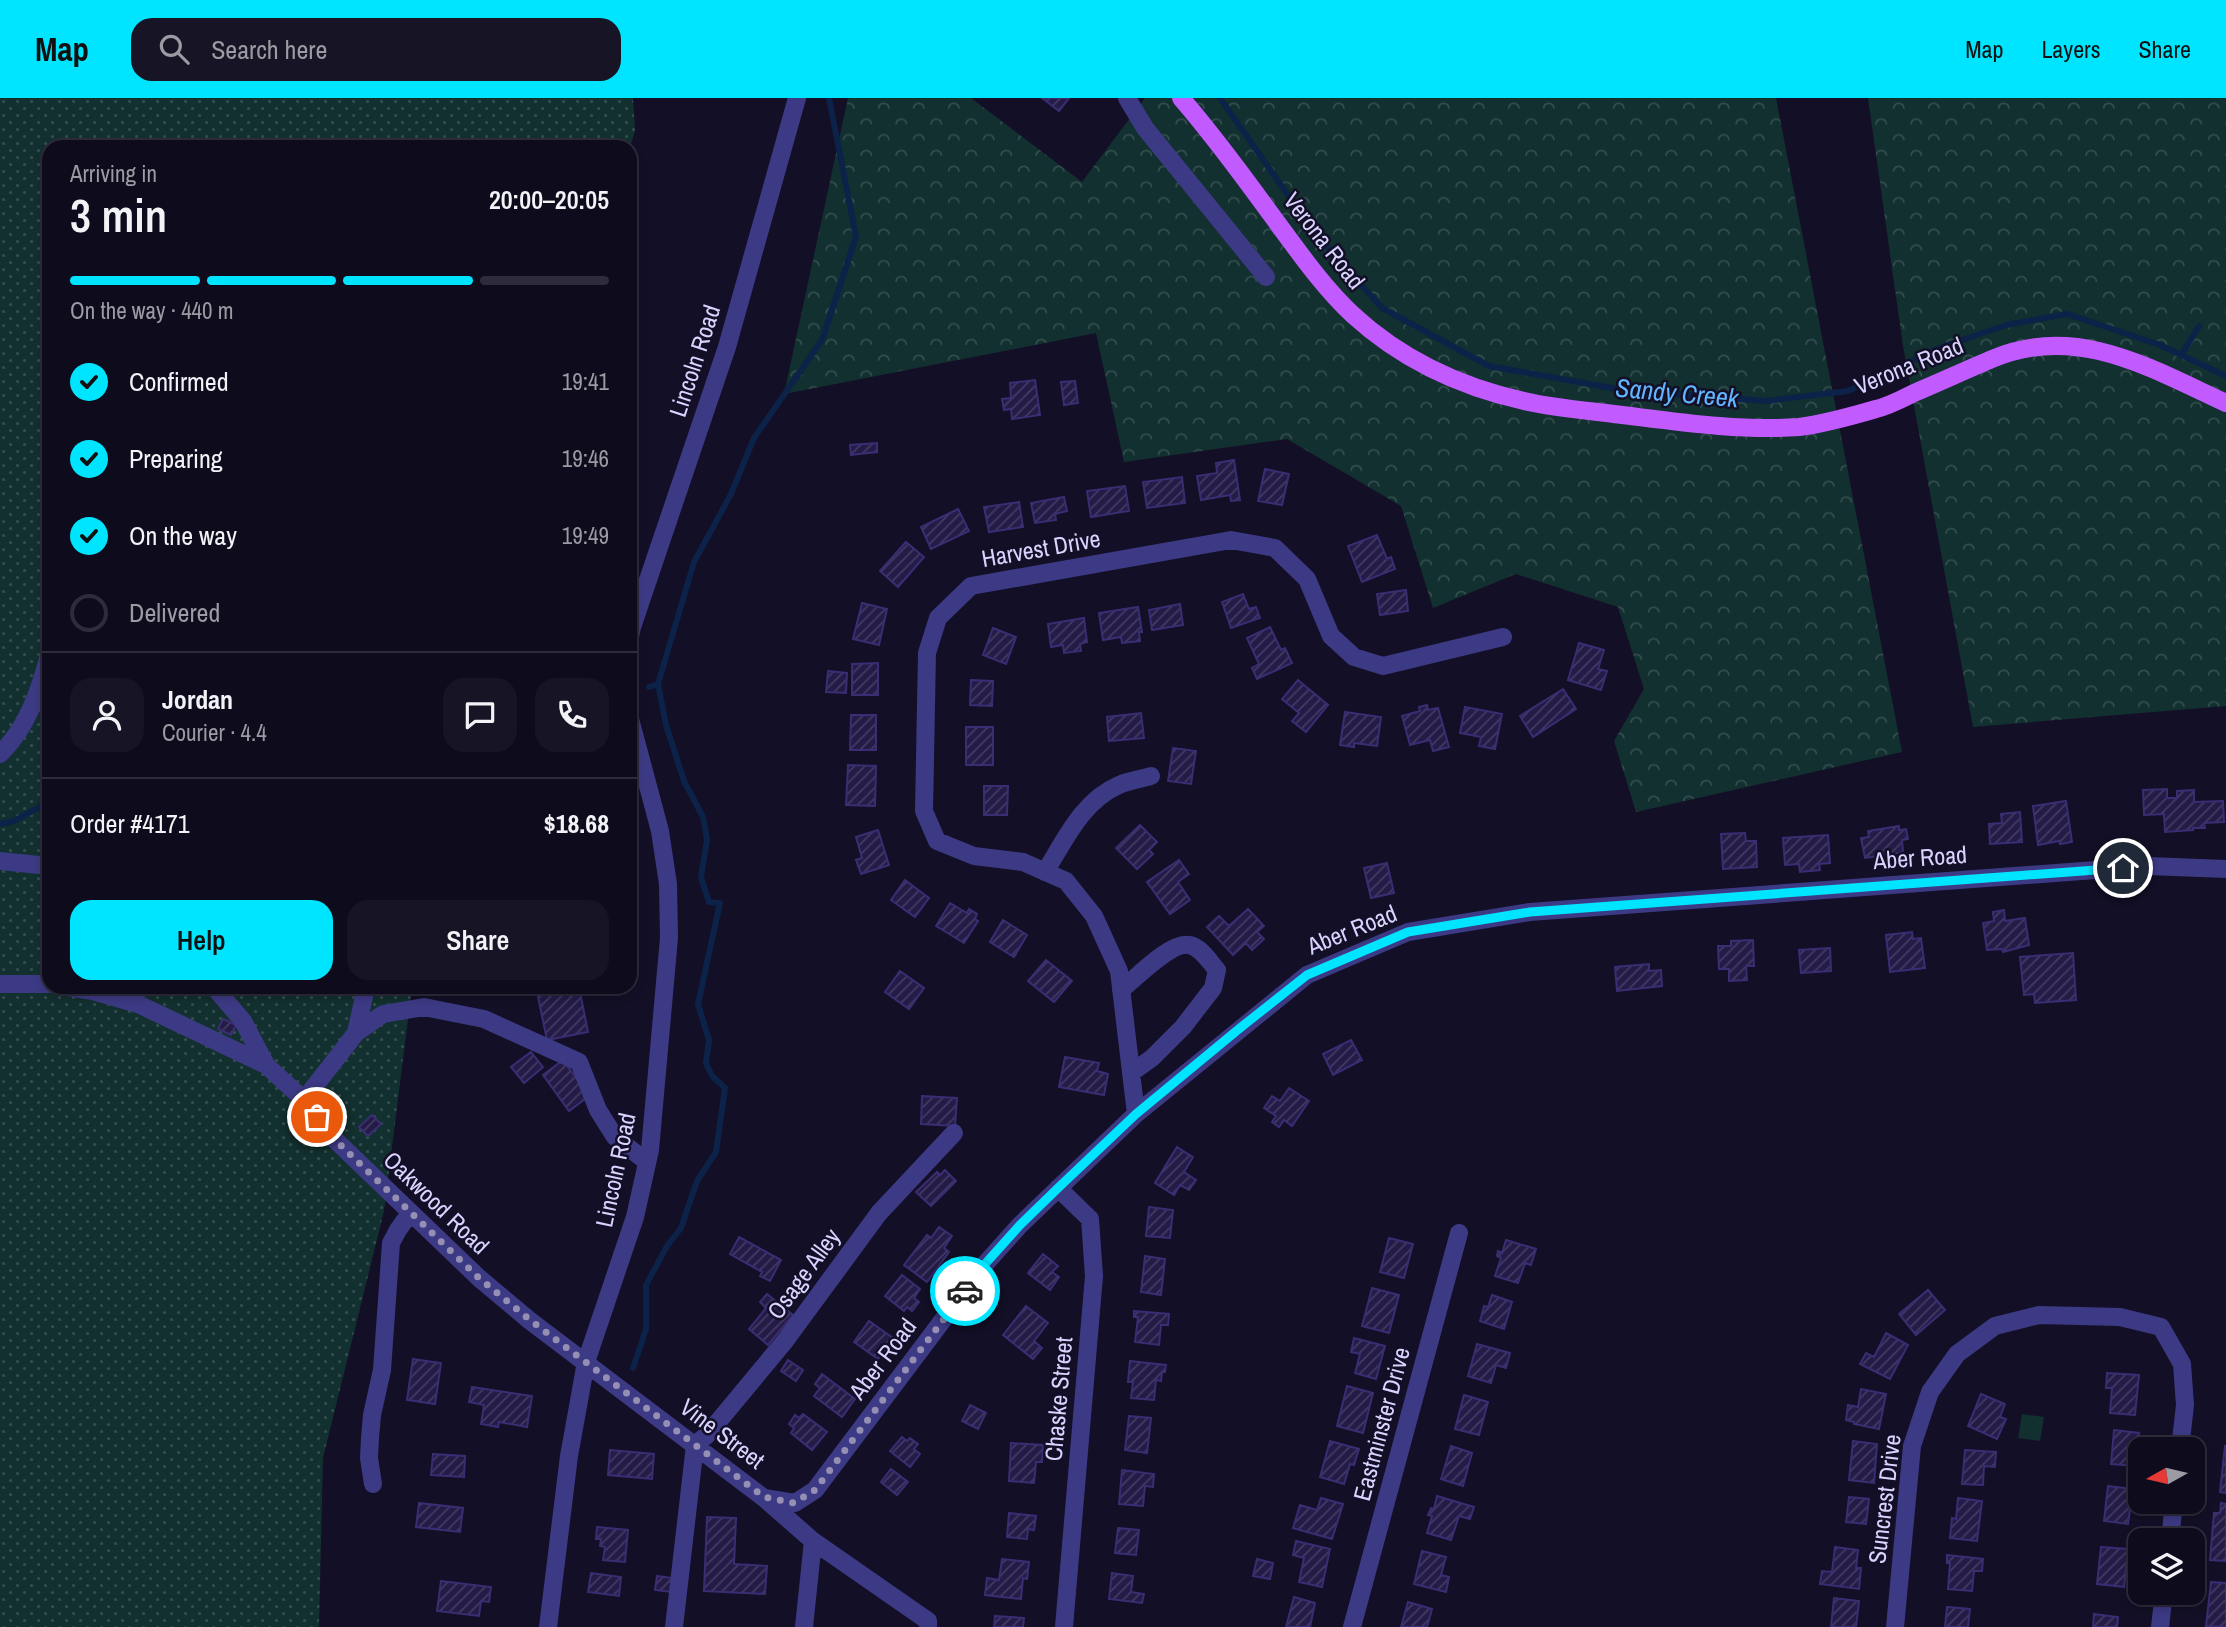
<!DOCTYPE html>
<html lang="en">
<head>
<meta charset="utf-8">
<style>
  body { margin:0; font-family:"Archivo Narrow",sans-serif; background:#171425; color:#f1f3f6; height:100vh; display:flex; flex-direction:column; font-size:26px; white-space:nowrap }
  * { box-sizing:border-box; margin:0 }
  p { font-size:23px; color:#9b9ba3 }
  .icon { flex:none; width:38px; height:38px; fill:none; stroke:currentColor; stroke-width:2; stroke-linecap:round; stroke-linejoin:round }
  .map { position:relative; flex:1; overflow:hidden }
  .sheet { position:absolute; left:42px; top:42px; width:595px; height:854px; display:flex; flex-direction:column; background:#0e0b1c; border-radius:21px; box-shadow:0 4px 10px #0003,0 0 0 2px #2e2b3b }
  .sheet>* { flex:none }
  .needle { width:46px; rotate:262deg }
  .buttons { position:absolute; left:2128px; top:1339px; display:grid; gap:14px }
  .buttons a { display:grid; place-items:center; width:77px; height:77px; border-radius:14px; background:#0e0b1c; box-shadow:0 4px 10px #0003,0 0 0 2px #2e2b3b; font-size:35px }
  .pin { position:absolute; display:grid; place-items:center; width:60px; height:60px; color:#fff; margin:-30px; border:4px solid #fff; border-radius:50%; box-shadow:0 2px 7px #0007 }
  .courier { position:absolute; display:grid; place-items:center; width:70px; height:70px; margin:-35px; border:5px solid #00e5ff; border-radius:50%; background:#fff; color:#222; box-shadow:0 2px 9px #0007 }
  .headline em { font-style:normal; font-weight:600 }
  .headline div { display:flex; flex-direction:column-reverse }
  .headline { display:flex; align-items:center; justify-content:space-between; height:119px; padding:0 28px }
  h1 { font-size:46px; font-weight:600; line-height:52px }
  .bar { display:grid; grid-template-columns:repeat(4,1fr); gap:10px 7px; align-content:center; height:84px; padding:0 28px }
  .bar i { height:9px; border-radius:5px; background:#2e2b3b }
  .bar .selected { background:#00e5ff }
  .bar p { grid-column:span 4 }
  .line { display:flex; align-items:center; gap:18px; padding:0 28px; border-top:2px solid #2e2b3b }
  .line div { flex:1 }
  .round { display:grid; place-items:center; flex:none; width:74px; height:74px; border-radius:21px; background:#171425 }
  ol { padding:0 28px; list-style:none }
  li { display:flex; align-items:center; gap:21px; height:77px }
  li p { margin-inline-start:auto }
  li .icon { padding:7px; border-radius:50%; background:#00e5ff; color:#111; stroke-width:4 }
  li:last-child { color:#9b9ba3 }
  li i { width:38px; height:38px; border:4px solid #2e2b3b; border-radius:50% }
  .action { display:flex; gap:14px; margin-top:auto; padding:14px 28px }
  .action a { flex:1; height:80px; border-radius:21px; background:#00e5ff; color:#111; font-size:28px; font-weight:600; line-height:80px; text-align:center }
  .action a+a { background:#171425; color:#f1f3f6 }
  header { display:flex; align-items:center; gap:42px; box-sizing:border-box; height:98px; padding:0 35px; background:#00e5ff; color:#111 }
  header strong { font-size:33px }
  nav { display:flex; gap:38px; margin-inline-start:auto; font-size:24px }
  .search { width:490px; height:63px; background:#171425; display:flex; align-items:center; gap:18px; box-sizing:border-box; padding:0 24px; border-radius:21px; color:#9b9ba3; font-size:26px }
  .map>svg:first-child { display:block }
  .grass { fill:url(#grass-dots) }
  .forest { fill:url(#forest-crowns) }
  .pitch { fill:#12302f }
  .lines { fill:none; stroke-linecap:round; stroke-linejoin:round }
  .stream { stroke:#0c2248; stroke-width:6 }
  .building { fill:url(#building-hatch); stroke:#3b2d73; stroke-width:2 }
  .minor { stroke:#3d3a85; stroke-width:18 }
  .major { stroke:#c25bff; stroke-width:18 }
  .done { stroke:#948fb3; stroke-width:7; stroke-dasharray:0 12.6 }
  .route { stroke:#00e5ff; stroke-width:9 }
  .labels { text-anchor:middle; stroke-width:5; stroke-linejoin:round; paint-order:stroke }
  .street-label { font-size:24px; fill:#d9d4ff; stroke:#130f26 }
  .water-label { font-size:26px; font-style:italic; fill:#62b6ff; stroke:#130f26 }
</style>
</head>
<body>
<header>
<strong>Map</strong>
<div class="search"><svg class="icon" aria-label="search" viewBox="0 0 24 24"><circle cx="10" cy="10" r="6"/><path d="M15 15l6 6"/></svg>Search here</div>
<nav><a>Map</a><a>Layers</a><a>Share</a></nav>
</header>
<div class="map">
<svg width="2226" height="1529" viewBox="0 0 2226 1529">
  <defs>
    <pattern id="grass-dots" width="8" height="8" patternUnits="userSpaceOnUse" patternTransform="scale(1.75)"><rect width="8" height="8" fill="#12302f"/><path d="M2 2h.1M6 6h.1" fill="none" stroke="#344d4e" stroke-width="1.8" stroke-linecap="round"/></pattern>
    <pattern id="forest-crowns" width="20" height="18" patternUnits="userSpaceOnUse" patternTransform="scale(1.75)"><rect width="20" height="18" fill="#12302f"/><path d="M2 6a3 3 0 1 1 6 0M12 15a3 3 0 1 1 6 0" fill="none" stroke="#344d4e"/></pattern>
    <pattern id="building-hatch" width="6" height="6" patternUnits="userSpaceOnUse" patternTransform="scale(1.75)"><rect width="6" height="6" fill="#241b47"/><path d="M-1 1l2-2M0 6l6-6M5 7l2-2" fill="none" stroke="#433b63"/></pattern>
  </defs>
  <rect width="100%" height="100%" fill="#130f26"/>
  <path class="grass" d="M0 0H633L635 33 630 49H49V889H412L384 1113 323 1360 319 1529H0Z"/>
  <path class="forest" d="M848 0H971L1082 84 1145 0H1776L1902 654 1636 714 1614 643 1644 591 1618 509 1516 476 1433 510 1401 408 1287 341 1124 364 1096 235 784 296Z
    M1868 0H2226V608L1973 629 1903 248Z"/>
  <path class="pitch" d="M2022 1316 2044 1319 2040 1343 2018 1340Z"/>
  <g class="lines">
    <path class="stream" d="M1220 0 1313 133 1382 210 1489 268 1623 292 1766 303 1848 293 1939 250 2006 227 2067 216 2160 247 2226 278
      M2181 257 2199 228
      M649 589 658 586 694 464 731 396 754 340 822 242 856 139 829 0
      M0 726 14 723 47 705
      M633 1270 646 1231V1187L667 1148 681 1130 697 1083 716 1054 725 990 712 978 706 965 709 942 698 906 720 805 709 804 701 779 707 742 703 719 684 683 666 627 658 586"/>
  </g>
  <path class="building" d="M1042 0H1069L1059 13Z
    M1035 282 1040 317 1012 321 1011 311 1004 312 1002 301 1011 300 1010 285Z
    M1075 283 1078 305 1064 307 1061 284Z
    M877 345V354L851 357 850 347Z
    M1234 362 1240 402 1231 403 1230 397 1201 402 1197 378 1217 375 1216 365Z
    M1265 371 1289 376 1282 407 1258 403Z
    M1182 379 1185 405 1147 410 1143 384Z
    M1125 388 1129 413 1091 419 1087 393Z
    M1064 399 1067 413 1055 416 1056 422 1035 425 1031 405Z
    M1019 404 1023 429 989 434 984 409Z
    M958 411 969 433 931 451 921 429Z
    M1377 437 1387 461 1391 459 1395 471 1362 484 1348 448Z
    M906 444 924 459 898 489 880 473Z
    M1406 492 1408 513 1380 517 1377 496Z
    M1243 496 1249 511 1256 509 1260 520 1231 530 1222 504Z
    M862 505 887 511 879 547 853 541Z
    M1180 506 1183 527 1152 532 1149 512Z
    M1138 509 1142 534H1139L1140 543 1122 545 1121 539 1103 542 1099 515Z
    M1084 520 1087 544 1080 546 1081 553 1064 555 1063 547 1051 549 1048 526Z
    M1270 529 1281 552 1285 550 1292 565 1257 581 1252 570 1259 566 1247 540Z
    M993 530 1016 539 1006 566 983 557Z
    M1579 545 1604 552 1598 571 1607 573 1601 592 1568 582Z
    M878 565V597H852V566Z
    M828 573 847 575 846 595 826 594Z
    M971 582 993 583 992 608 970 607Z
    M1298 582 1328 607 1306 634 1292 623 1299 615 1282 601Z
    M1563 591 1576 611 1533 639 1520 618Z
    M1427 607 1428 612 1438 610 1449 649 1433 653 1430 642 1410 647 1402 618 1420 613 1419 609Z
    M1465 609 1502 616 1495 651 1479 648 1481 639 1460 635Z
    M1345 614 1381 619 1377 648 1354 645V649L1340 647Z
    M1141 615 1144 640 1109 643 1107 619Z
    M851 617H876V652H850Z
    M966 629H993V667H966Z
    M1173 650 1196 653 1191 686 1168 683Z
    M848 667 876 668 875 708 846 707Z
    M984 688H1008L1007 717H984Z
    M2167 691V700H2177V693L2194 692V704L2223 703 2224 724 2204 725 2205 730H2193V732L2165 734 2164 716 2144 717 2143 692Z
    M2066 703 2072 744 2060 746 2059 743 2038 747 2033 708Z
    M2020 714 2022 744 1990 746 1989 726 2002 725 2001 716Z
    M1140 727 1157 744 1149 752 1153 756 1137 771 1116 750Z
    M1899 728V732L1906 731 1908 741 1902 742 1903 754 1893 756 1894 759 1887 760 1886 757 1865 760 1861 740 1869 739 1868 733Z
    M878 732 889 767 861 776 856 762 862 760 856 739Z
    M1745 735 1746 743H1756L1757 769 1723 771 1721 736Z
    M1828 737 1830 765 1819 766 1820 772 1800 774 1799 766 1785 767 1783 740Z
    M1179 762 1189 776 1178 784 1190 802 1170 816 1147 784Z
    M1387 765 1394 795 1371 800 1364 770Z
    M905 782 929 800 915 819 891 802Z
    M950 805 967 815 969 811 977 816 975 821 978 823 964 845 936 828Z
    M1248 811 1264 828 1257 834 1264 841 1252 852 1246 845 1233 857 1207 829 1219 818 1229 828Z
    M2004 812 2005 823 2025 820 2029 847 2003 854 2002 851 1987 852 1983 825 1994 823 1993 814Z
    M1003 822 1027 837 1014 859 990 844Z
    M1912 834 1913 841 1921 840 1925 870 1890 874 1886 837Z
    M1753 842 1754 868H1746L1747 882 1729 883V871H1719L1718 848H1731V843Z
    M1830 850 1831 873 1801 875 1799 852Z
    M2073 855 2076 902 2035 905 2034 896 2024 897 2020 859Z
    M1046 862 1072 883 1054 904 1028 883Z
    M1649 866V873L1661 872 1662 888 1617 893 1615 869Z
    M900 873 924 890 909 911 885 894Z
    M536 889H579L588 934 547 942Z
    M223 921 236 927 231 937 218 931Z
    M1351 942 1362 962 1333 977 1323 956Z
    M531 954 543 969 524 985 511 969Z
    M1065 959 1099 965 1097 973 1108 976 1104 997 1059 989Z
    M563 962 589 998 569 1013 543 977Z
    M1289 990 1309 1003 1292 1028 1284 1022 1279 1029 1272 1024 1276 1018 1264 1010 1272 998 1280 1003Z
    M922 998 957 1000 955 1028 921 1026Z
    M372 1017 381 1026 368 1038 359 1029Z
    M1177 1049 1193 1059 1184 1074 1196 1082 1189 1092 1180 1087 1174 1097 1155 1085Z
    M945 1072 956 1083 931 1108 916 1094 937 1074 940 1077Z
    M1149 1109 1173 1112 1170 1140 1146 1138Z
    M939 1129 952 1138 944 1150 949 1154 927 1184 904 1167 927 1137 931 1140Z
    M739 1139 781 1162 770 1183 760 1178 762 1174 730 1156Z
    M1389 1140 1413 1146 1404 1180 1380 1174Z
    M1506 1142 1536 1151 1531 1167 1525 1165 1518 1185 1495 1178 1501 1160 1497 1158 1498 1153 1502 1155Z
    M1043 1156 1058 1168 1052 1174 1059 1179 1050 1192 1028 1175Z
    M1145 1158 1165 1161 1161 1197 1141 1194Z
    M902 1177 920 1191 914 1200 919 1204 912 1213 907 1209 904 1213 885 1198Z
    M1372 1190 1399 1197 1389 1235 1362 1228Z
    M1928 1192 1945 1212 1916 1237 1899 1216Z
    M767 1196 793 1217 768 1247 749 1231 766 1210 760 1204Z
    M1492 1197 1512 1204 1504 1231 1480 1223 1484 1208 1488 1209Z
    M1026 1208 1048 1225 1034 1243 1042 1250 1033 1261 1003 1237Z
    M1134 1213 1169 1216 1168 1227H1161L1159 1247 1135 1244 1138 1219H1134Z
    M869 1223 893 1240 878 1261 854 1244Z
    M1886 1235 1908 1247 1890 1281 1860 1266 1866 1255 1874 1259Z
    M1354 1240 1385 1248 1376 1281 1355 1275 1360 1256 1351 1254Z
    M1477 1246 1510 1255 1506 1270 1496 1267 1491 1285 1468 1278Z
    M413 1261 441 1265 435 1306 407 1302Z
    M788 1262 803 1272 796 1283 781 1273Z
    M1130 1263 1166 1267 1165 1274H1162L1161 1283 1156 1282 1154 1302 1131 1300 1133 1284H1128Z
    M2107 1275 2139 1277 2135 1317 2110 1315 2112 1290H2106Z
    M822 1276 855 1301 842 1319 814 1298 820 1290 815 1286Z
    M1347 1288 1373 1295 1363 1335 1337 1328Z
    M472 1289 532 1298 527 1329 499 1324 498 1329 481 1326 484 1307 469 1304Z
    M1861 1291 1886 1296 1879 1331 1854 1326V1324L1846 1322 1848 1307 1858 1309Z
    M1981 1296 2005 1306 2000 1319 2006 1321 1997 1341 1968 1328Z
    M1464 1297 1488 1304 1479 1337 1455 1331Z
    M970 1307 986 1315 978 1331 962 1323Z
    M803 1316 827 1334 812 1352 791 1335 794 1330 789 1326 795 1317 799 1320Z
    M1129 1318 1151 1320 1147 1355 1125 1352Z
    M2114 1332 2139 1335 2136 1368 2111 1366Z
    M902 1339 907 1343 910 1340 918 1346 914 1351 920 1356 910 1369 890 1353Z
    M1330 1343 1359 1351 1354 1367 1350 1366 1344 1386 1320 1379Z
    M1853 1343 1877 1346 1874 1385 1849 1382Z
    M1011 1345 1043 1347 1042 1364H1036L1034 1385 1009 1383Z
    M1451 1348 1472 1355 1463 1388 1441 1381Z
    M2225 1348H2226V1395L2220 1394Z
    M610 1352 654 1356 652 1381 608 1377Z
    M1965 1352 1996 1354 1995 1369 1984 1368 1983 1387 1962 1386Z
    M433 1356 465 1358 464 1379 431 1377Z
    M891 1371 908 1384 897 1397 881 1384Z
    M1122 1372 1154 1376 1153 1389 1145 1388 1143 1408 1119 1406Z
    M2108 1388 2133 1391 2128 1426 2104 1423Z
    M1437 1398 1474 1409 1470 1421 1459 1418 1451 1442 1427 1435 1432 1418 1428 1417 1431 1410 1434 1411Z
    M1849 1399 1869 1401 1866 1426 1846 1424Z
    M1321 1400 1343 1406 1332 1441 1293 1430 1300 1407 1317 1412Z
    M1958 1400 1982 1403 1977 1443 1950 1440 1952 1420 1956 1421Z
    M419 1405 463 1410 460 1434 416 1429Z
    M2221 1405 2226 1406V1463L2210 1462 2214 1415H2220Z
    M1009 1415 1036 1418 1034 1432 1028 1431 1027 1441 1007 1439Z
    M707 1419 736 1420 734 1466 767 1468 765 1496 704 1493Z
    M597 1429 628 1432 625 1464 603 1462 605 1449 600 1448 601 1441H596Z
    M1118 1430 1139 1432 1136 1457 1115 1455Z
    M1296 1443 1330 1451 1322 1489 1299 1484 1304 1460 1293 1457Z
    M1835 1449 1858 1452 1856 1470H1861L1859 1491 1820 1486 1822 1473 1832 1474Z
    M2101 1449 2128 1451 2124 1489 2097 1486Z
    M1422 1453 1446 1459 1441 1477 1449 1479 1446 1494 1414 1486Z
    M1947 1457 1983 1461 1982 1473H1974L1972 1493 1948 1491 1950 1465H1947Z
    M1002 1461 1029 1464 1027 1481 1023 1480 1021 1501 985 1497 987 1480 999 1482Z
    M1257 1461 1273 1465 1270 1481 1253 1478Z
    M591 1475 621 1479 619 1498 588 1494Z
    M1112 1475 1133 1478 1131 1494 1144 1496 1142 1505 1109 1501Z
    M657 1478 673 1480 671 1494 655 1492Z
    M441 1483 491 1489 489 1504 481 1503 479 1518 437 1513Z
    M2211 1484 2226 1485V1529L2206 1528Z
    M1294 1499 1315 1505 1310 1529H1286Z
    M1834 1500 1859 1503 1856 1529H1831Z
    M1408 1504 1432 1511 1427 1529H1401Z
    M1947 1509 1970 1511 1968 1529H1945Z
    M2094 1516 2118 1519 2117 1529H2093Z
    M995 1518 1024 1520 1023 1529H994Z"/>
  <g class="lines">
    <path class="minor" d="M1127 0 1145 30 1266 179
      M630 539 632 529 727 249 797 0
      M0 656C27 630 40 592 49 557
      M0 763 49 768
      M1045 774C1065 742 1082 703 1119 687 1129 683 1141 681 1151 678
      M0 886H49
      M68 889 93 893 138 906 266 967 304 1002 329 1036 479 1180 529 1222 764 1400 813 1443 928 1523V1529
      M214 889 243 923 266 967
      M1121 892C1135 881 1171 843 1189 847 1201 849 1209 863 1217 872L1213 890 1183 929 1152 960 1131 975
      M356 935 366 889
      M304 1002 356 935 383 916 424 909 484 921 579 964 598 1012 615 1039 647 1064
      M1136 1016 1119 873 1094 818 1066 783 1023 764 974 758 937 743 924 713 927 555 938 520 971 488 1231 442 1275 450 1307 481 1331 538 1354 559 1383 568 1503 539
      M1058 1090 1090 1121 1094 1178 1064 1529
      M373 1386 369 1360 370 1340 372 1317 382 1272 391 1145 398 1132 410 1115
      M764 1400 795 1405 815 1392 985 1166 1020 1127 1136 1016 1307 877 1408 834 1530 814 2149 768 2226 771
      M2170 1442 2174 1404
      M548 1529 569 1358 586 1264 635 1119 650 1052 669 840 668 786 660 733 630 621
      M674 1529 695 1347 707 1337 785 1243 879 1115 954 1035
      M804 1529 813 1443
      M1352 1529 1459 1135
      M1895 1529 1912 1348 1930 1294 1957 1256 1995 1228 2039 1217 2120 1219 2161 1229 2182 1266 2185 1307 2180 1351
      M2160 1529 2164 1494"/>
    <path class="major" d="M1181 0C1213 37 1241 75 1270 115 1296 150 1321 187 1353 217 1401 261 1461 289 1524 303 1558 311 1595 313 1631 318 1686 325 1744 333 1799 329 1824 326 1852 318 1876 311 1889 308 1902 301 1914 295 1940 284 1966 272 1992 261 2076 225 2150 270 2226 305"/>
  </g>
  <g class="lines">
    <path class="done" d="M317 1019 329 1036 479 1180 530 1222 764 1399 794 1405 815 1392 965 1193"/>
    <path class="route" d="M965 1193 985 1166 1020 1127 1058 1090 1136 1016 1240 930 1307 877 1408 834 1530 814 2123 770"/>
  </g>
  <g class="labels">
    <g class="street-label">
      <text transform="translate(1324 143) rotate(52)" y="8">Verona Road</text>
      <text transform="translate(695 263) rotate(-72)" y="8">Lincoln Road</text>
      <text transform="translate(1909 268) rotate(-22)" y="8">Verona Road</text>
      <text transform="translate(1041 451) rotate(-10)" y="8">Harvest Drive</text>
      <text transform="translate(1920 760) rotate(-4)" y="8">Aber Road</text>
      <text transform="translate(1352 832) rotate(-22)" y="8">Aber Road</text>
      <text transform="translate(616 1072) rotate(-78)" y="8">Lincoln Road</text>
      <text transform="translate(436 1105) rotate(44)" y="8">Oakwood Road</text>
      <text transform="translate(804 1176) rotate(-54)" y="8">Osage Alley</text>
      <text transform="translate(883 1261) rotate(-53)" y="8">Aber Road</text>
      <text transform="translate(1059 1301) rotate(-85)" y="8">Chaske Street</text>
      <text transform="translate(1382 1326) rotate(-75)" y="8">Eastminster Drive</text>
      <text transform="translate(722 1336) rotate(37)" y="8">Vine Street</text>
      <text transform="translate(1885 1401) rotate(-83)" y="8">Suncrest Drive</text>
    </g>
    <g class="water-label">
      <text transform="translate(1677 295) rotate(5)" y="9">Sandy Creek</text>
    </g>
  </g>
</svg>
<div class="buttons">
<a><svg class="needle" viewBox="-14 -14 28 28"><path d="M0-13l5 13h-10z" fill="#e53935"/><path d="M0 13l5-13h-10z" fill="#9b9ba3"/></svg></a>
<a><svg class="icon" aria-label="layers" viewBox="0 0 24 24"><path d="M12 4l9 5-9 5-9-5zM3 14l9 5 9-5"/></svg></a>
</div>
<div class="pin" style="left:317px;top:1019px;background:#ea580c"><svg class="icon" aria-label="bag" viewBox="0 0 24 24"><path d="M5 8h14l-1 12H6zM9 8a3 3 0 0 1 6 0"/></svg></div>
<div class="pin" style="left:2123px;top:770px;background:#1f2937"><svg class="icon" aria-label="home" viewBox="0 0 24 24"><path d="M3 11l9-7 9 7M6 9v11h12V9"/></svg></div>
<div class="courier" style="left:965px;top:1193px"><svg class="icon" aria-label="car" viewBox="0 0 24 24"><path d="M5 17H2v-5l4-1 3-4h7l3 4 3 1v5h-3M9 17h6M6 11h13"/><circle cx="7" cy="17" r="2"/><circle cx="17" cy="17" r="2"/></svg></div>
<section class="sheet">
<div class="headline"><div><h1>3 min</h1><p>Arriving in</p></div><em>20:00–20:05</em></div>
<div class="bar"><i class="selected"></i><i class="selected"></i><i class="selected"></i><i></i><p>On the way · 440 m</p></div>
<ol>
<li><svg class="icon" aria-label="check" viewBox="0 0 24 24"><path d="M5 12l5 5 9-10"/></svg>Confirmed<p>19:41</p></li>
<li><svg class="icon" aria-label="check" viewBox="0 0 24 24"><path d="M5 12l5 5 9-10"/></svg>Preparing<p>19:46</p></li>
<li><svg class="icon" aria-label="check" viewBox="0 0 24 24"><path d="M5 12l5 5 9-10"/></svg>On the way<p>19:49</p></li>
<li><i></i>Delivered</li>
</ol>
<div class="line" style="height:126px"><a class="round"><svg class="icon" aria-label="person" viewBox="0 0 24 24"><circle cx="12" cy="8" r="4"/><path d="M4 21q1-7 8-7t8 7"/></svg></a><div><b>Jordan</b><p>Courier · 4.4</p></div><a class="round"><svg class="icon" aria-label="chat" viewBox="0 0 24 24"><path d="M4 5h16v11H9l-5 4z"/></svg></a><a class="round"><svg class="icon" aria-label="phone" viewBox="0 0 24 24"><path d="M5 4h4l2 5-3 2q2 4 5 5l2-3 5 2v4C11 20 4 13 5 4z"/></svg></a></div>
<div class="line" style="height:91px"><div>Order #4171</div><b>$18.68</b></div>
<div class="action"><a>Help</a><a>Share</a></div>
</section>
</div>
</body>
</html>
